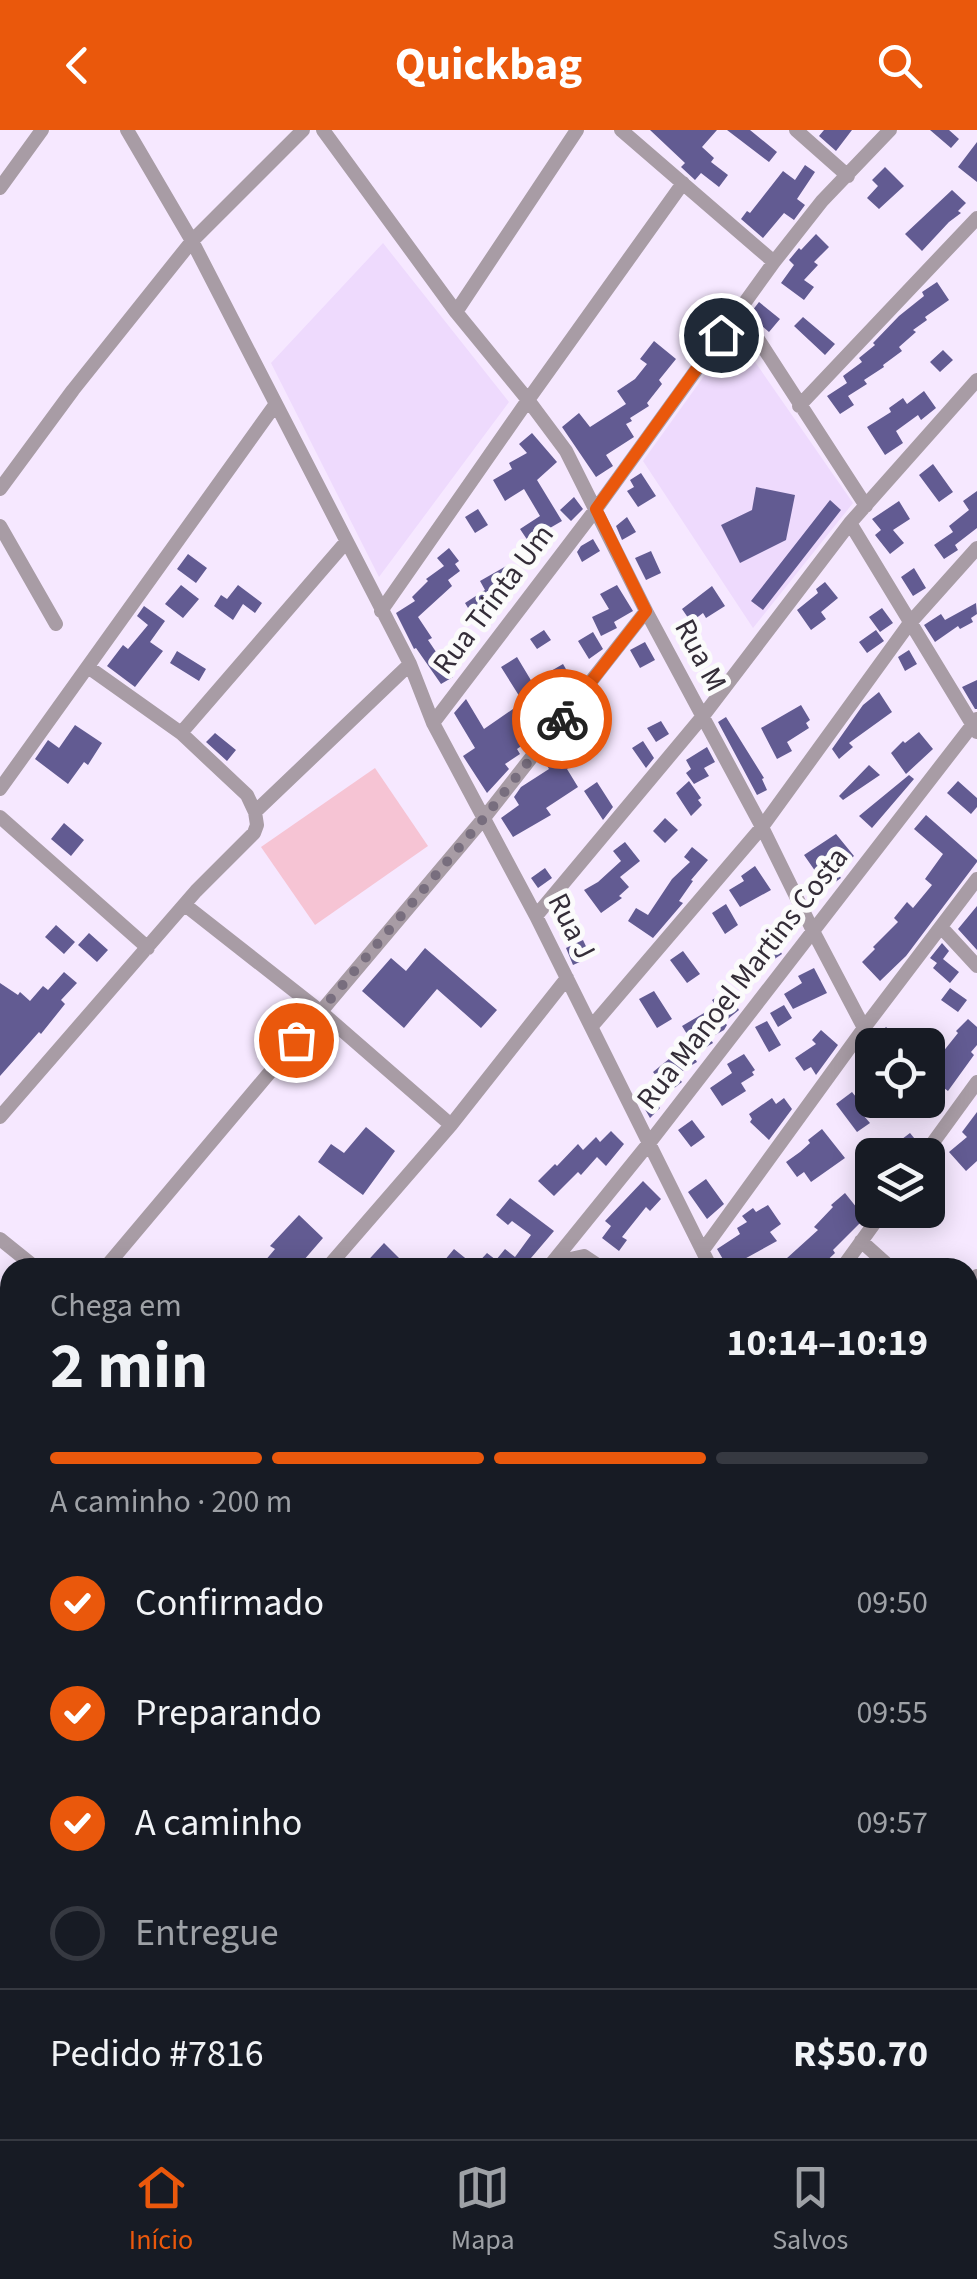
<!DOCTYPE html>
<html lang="pt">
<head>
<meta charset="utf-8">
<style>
  body { margin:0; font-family:"Source Sans 3",sans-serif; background:#242831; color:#f1f3f6; height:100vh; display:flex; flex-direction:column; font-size:38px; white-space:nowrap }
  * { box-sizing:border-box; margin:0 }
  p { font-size:32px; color:#9ea1a6 }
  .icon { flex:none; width:55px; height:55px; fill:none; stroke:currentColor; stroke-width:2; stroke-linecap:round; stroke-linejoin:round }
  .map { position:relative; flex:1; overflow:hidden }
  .side { position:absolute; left:0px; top:1128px; width:978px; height:882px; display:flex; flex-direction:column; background:#171b24; border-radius:30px 30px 0 0; box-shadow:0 5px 25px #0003 }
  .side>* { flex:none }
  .buttons { position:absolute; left:855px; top:898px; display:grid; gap:20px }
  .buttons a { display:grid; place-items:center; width:90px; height:90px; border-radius:15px; background:#171b24; box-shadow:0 5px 25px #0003; font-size:50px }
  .pin { position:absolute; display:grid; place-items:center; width:85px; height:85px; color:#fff; margin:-42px; border:5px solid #fff; border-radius:50%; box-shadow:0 2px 10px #0007 }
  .courier { position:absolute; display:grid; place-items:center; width:100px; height:100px; margin:-50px; border:8px solid #ea580c; border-radius:50%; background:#fff; color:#222; box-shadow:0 2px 12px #0007 }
  .summary em { font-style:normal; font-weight:700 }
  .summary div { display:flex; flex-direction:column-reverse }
  .summary { display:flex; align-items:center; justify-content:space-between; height:170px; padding:0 50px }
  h1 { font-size:65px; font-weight:700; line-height:75px }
  .bar { display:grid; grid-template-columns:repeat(4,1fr); gap:15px 10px; align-content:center; height:120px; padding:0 50px }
  .bar i { height:12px; border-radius:8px; background:#363941 }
  .bar .on { background:#ea580c }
  .bar p { grid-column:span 4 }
  .line { display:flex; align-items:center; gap:25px; padding:0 50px; border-top:2px solid #363941 }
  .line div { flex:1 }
  ol { padding:0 50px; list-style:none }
  li { display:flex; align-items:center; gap:30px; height:110px }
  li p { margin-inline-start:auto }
  li .icon { padding:10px; border-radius:50%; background:#ea580c; color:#fff; stroke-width:4 }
  li:last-child { color:#9ea1a6 }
  li i { width:55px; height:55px; border:5px solid #363941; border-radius:50% }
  header { display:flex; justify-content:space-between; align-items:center; height:130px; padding:0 50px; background:#ea580c; color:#fff; font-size:45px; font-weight:700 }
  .tab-bar { display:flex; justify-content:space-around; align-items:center; height:140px; border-top:2px solid #363941; background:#171b24; font-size:28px; color:#9ea1a6 }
  .tab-bar a { display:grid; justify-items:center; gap:5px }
  .tab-bar .on { color:#ea580c }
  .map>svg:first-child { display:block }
  .built { fill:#eedafd }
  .green { fill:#f6c4d4 }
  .building { fill:#625b92 }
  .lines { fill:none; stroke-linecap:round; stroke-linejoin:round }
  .minor { stroke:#a89ca5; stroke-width:14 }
  .done { stroke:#786e7e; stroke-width:10; stroke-dasharray:0 18 }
  .route { stroke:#ea580c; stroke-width:12 }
  .labels { text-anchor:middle; stroke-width:10; stroke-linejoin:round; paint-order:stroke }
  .street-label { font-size:30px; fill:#342d38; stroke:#fbfbfb }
</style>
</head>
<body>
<header><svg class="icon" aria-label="back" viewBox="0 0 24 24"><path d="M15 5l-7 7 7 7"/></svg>Quickbag<svg class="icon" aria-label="search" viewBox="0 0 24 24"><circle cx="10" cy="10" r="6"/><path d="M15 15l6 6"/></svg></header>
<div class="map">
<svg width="977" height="2009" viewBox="0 0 977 2009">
  <rect width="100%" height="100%" fill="#f6e8ff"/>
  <path class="built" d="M383 113 509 272 379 447 271 233Z
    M735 203 853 373 753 498 643 331Z"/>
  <path class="green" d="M375 638 428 716 315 795 261 717Z"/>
  <path class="building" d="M650 0H717L702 17 714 28 711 32 728 45 719 57 701 43 695 50 681 37 685 33Z
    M727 0H750L777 22 769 32Z
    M824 0H852L836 21 819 6Z
    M930 0H949L959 9 951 18Z
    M977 12V52L958 37Z
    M805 35 815 42 797 69 805 75 794 90 784 83 763 108 741 89 747 81 750 83 783 41 795 50Z
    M885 37 904 56 879 79 867 68 878 56 872 50Z
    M952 60 966 73 958 81 961 83 949 92 922 121 905 104Z
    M816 104 829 117 814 132 818 135 804 150 814 157 804 170 781 153 794 135 789 130 799 118 801 120Z
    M937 152 949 170 925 187 927 190 913 200 916 202 899 217 902 221 883 235 884 237 864 250 867 254 848 266 854 275 840 284 827 266 847 253 843 246 862 232 859 228 875 215 873 213 899 186 924 166 922 162Z
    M759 172 780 189 769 202 761 195 752 181Z
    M803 187 835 214 825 225 794 196Z
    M654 211 676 229 659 250 662 254 647 273 649 276 630 288 632 291 626 294 634 307 606 325 613 336 596 347 562 297 579 283 590 297 626 274 617 261 635 249 647 234 640 229Z
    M943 220 953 230 940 242 930 232Z
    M924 261 936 278 921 290 918 285 896 301 903 313 885 325 867 297 891 282 889 278 903 268 907 274Z
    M532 303 557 332 537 350 562 391 543 402 549 410 534 420 520 399 540 386 524 359 505 371 493 350 512 339 509 333 527 323 519 314Z
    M933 334 953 362 939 372 919 345Z
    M641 343 656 366 638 377 627 361 634 357 630 350Z
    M756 357 795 365 786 410 740 433 721 395 752 380Z
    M977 361V398L955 415 958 420 944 429 934 415 953 402 949 396 969 380 963 371Z
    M574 367 583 379 571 391 560 380Z
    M830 370 841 380 763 480 751 471Z
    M899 371 910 389 893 400 904 413 890 424 875 405 881 400 872 389Z
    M478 379 488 395 475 403 465 387Z
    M627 387 636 402 622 410 616 396Z
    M593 409 600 421 582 432 577 422 581 416Z
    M449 418 459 431 455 434 460 441 448 450 452 456 418 487 432 508 428 510 453 547 441 554 416 518 414 519 396 483 415 471 412 467 428 451 426 449 444 436 437 428Z
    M651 421 661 443 646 450 635 428Z
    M188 424 207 438 196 453 177 439Z
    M508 435 514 446 500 454 508 469 490 479 495 486 479 496 465 473 485 460 480 451Z
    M914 438 926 458 913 466 901 447Z
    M825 452 838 468 821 482 826 489 811 500 797 480 818 463 816 459Z
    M181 455 199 469 183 488 165 474Z
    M238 455 262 473 255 483 243 474 233 490 214 476 221 465 227 469Z
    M617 455 633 481 614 492 617 498 601 506 592 487 609 479 600 464Z
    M712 456 725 476 706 488 703 483 691 492 682 479Z
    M976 473 977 484 971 488 973 492 960 499 958 496 935 512 924 495 941 484 945 490Z
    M144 476 165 491 150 512 163 521 135 557 107 536 123 515 128 519 148 495 137 486Z
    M882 478 893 493 880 502 869 487Z
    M544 500 551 510 537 519 530 509Z
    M876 500 884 511 867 523 859 512Z
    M593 502 603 519 589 529 578 511Z
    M645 512 655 530 640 538 630 520Z
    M909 520 917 534 905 541 898 527Z
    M177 521 206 539 199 551 170 533Z
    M517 527 532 552 563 534 574 553 541 573 549 587 540 599 532 604 533 608 517 619 520 624 505 634 509 639 487 663 463 626 475 618 454 583 466 569 484 599 523 572 501 537Z
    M977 550V579H975L962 557Z
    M879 562 892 582 849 613 853 617 839 629 832 619 863 575Z
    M801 575 810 590 806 593 809 598 787 612 792 621 777 629 761 598Z
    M726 587 764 648 762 649 767 660 757 665 718 592Z
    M661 591 669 604 656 612 647 598Z
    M75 595 102 613 88 635 84 632 68 654 35 629 48 610 59 618Z
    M592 597 601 615 584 623 586 626 567 639 578 657 546 678 551 685 513 707 501 688 519 675 514 667 521 657 549 639 544 631 562 620 559 615Z
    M919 602 933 619 906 644 891 623 903 611 905 613Z
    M215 603 236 620 227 631 206 612Z
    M643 611 654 628 646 638 632 618Z
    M707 617 715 632 704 638 709 646 694 654 686 643 691 639 686 630Z
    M869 635 880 645 843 670 839 666Z
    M909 645 914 649 872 698 859 686Z
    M689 651 701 668 698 670 702 675 691 686 676 663Z
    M958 651 977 668V677L971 684 947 663Z
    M597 652 613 677 603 690 584 661Z
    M926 685 977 730V732L906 826 880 851 862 832 875 819 873 817 898 792 894 788 907 772 913 778 932 755 925 749 943 724 914 699Z
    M665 688 678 700 665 713 653 701Z
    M64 693 84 710 71 726 51 709Z
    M836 704 854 726 836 741 841 748 827 758 804 725Z
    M625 712 640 731 620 747 629 757 619 766 622 768 601 783 584 760 598 752 621 731 613 721Z
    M692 717 708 730 691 750 693 751 679 771 683 773 653 808 628 791 636 778 648 785 672 749 690 732 684 727Z
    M755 736 771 760 740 777 729 760 744 751 741 746Z
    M545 738 552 748 538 758 531 748Z
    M726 774 738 795 725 804 712 783Z
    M977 776V820L958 799Z
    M56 795 75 812 64 824 45 807Z
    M89 803 108 820 97 832 78 815Z
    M773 809 782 824 770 832 761 816Z
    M583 810 591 827 573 835 566 818Z
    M942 813 949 821 943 829 959 842 950 853 933 838 937 833 930 828Z
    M425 818 497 880 481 898 437 859 404 898 362 861 391 828 406 841Z
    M683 821 700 844 687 853 670 830Z
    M814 838 827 863 793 879 784 864 802 853 798 846Z
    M64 842 77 853 61 870 65 874 41 904 39 902 0 946V853L18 865 20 862 30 871 43 856 48 860Z
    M950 858 967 870 958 882 941 870Z
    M727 860 739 880 724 892 727 895 724 900 710 908 713 913 693 925 697 932 676 945 682 952 655 973 660 978 650 988 638 967 658 948 653 942 675 924 672 920 690 909 682 896 716 876 712 870Z
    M654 861 672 889 657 898 639 869Z
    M784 875 792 888 778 897 770 883Z
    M968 889 977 897V915L971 922 974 925 948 961 944 958 928 978V948L945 925 942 923 958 903 956 901Z
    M767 891 781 915 769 922 755 897Z
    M886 897 906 915H886L876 907Z
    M821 900 838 915 816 945 811 937 804 941 795 928 816 914 812 910Z
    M744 924 755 940 752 942 754 945 741 953 746 961 722 976 710 958 732 943 727 934Z
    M852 962 869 983 864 986 870 993 857 1002 836 974Z
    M772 968 776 974 784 968 792 979 769 1010 750 992 752 989 749 984Z
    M977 982V1031L966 1041 949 1022 967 1007 962 1002Z
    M692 990 705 1007 691 1017 678 1000Z
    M366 997 395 1021 363 1065 318 1032 331 1014 344 1023Z
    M822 999 845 1028 811 1052 804 1042 797 1047 786 1032 800 1022 810 1013 808 1010Z
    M611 1001 624 1014 606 1036 597 1027 581 1045 578 1042 554 1066 538 1051 555 1034 557 1036 578 1014 583 1020 596 1007 600 1012Z
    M910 1003 919 1014 913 1025H881Z
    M706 1049 724 1074 707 1089 688 1062Z
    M643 1051 661 1069 650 1081 646 1077 622 1107 627 1110 619 1121 602 1108 611 1096 605 1091Z
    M845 1063 865 1088 833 1120 835 1123 819 1138H776L818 1100 814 1097 833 1077 831 1075Z
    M510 1068 554 1101 525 1135 528 1138H453L444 1131 454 1119 475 1136 487 1123 496 1130 505 1119 515 1127 531 1105 512 1091 508 1095 496 1085Z
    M768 1075 781 1094 770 1102 777 1111 728 1138 717 1119 740 1104 737 1098 747 1092 742 1086 753 1078 756 1082Z
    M299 1085 323 1108 297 1138H287L280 1132 276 1138H259L275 1119 270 1116Z
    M384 1113 409 1138H361Z"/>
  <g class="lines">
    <path class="minor" d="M127 0 192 111 410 534 433 593 536 786 711 1138
      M323 0 456 182 528 270 566 321 646 481 762 697 813 801 864 898
      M621 0 774 132
      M796 0 848 46
      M0 58 42 0
      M739 180 866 376
      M456 182 577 0
      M799 276 977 88
      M0 359 73 260 192 111 303 0
      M850 393 977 602
      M0 396 56 494
      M381 481 528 270 683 53
      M433 593 596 379 774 132 822 71 890 0
      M181 603 346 412
      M0 659 275 275
      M255 682 410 534
      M0 687 148 818
      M185 775 320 881 451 995
      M536 786 703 586 850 393 977 250
      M941 797 977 836
      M592 896 762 697 909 494 977 418
      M0 987 196 761 254 703 257 695 255 682 247 665 181 603 88 537
      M924 1025 977 952
      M0 1109 36 1138
      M861 1111 891 1138
      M703 1120 864 898 977 749
      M552 1133 584 1126 602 1138
      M105 1138 484 688 646 481
      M327 1138 451 995 567 848
      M548 1138 650 1012 977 589
      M842 1138 884 1080
      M968 1159 977 1146
      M968 1203 977 1211
      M0 1267 10 1254
      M0 1285 10 1294
      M968 1376 977 1362
      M0 1497 10 1504
      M0 1548 10 1536
      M968 1568 977 1556
      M968 1641 977 1662
      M0 1714 10 1721
      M968 1748 977 1737
      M0 1819 10 1806
      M0 1884 10 1893
      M137 2000 148 2009
      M364 2000 375 2009
      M618 2000 629 2009
      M66 2009 73 2000
      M298 2009 305 2000
      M515 2009 522 2000
      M745 2009 753 2000
      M966 2009 977 1996"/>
  </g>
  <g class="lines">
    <path class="done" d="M296 910 484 688 562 589"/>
    <path class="route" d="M562 589 646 481 596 379 721 205"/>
  </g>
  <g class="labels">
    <g class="street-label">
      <text transform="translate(493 469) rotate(-53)" y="10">Rua Trinta Um</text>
      <text transform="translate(701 525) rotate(62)" y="10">Rua M</text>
      <text transform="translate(572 796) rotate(63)" y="10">Rua J</text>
      <text transform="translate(742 848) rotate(-52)" y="10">Rua Manoel Martins Costa</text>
    </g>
  </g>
</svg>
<div class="buttons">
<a><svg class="icon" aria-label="locate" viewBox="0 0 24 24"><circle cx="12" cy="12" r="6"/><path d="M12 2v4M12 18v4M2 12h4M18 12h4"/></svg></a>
<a><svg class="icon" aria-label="layers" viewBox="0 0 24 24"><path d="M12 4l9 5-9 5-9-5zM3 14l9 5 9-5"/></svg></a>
</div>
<div class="pin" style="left:296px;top:910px;background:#ea580c"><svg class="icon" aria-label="bag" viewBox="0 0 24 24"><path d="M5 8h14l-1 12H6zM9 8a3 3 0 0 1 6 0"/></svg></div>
<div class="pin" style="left:721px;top:205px;background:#1f2937"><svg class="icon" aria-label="home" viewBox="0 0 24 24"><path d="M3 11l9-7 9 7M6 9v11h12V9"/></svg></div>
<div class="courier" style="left:562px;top:589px"><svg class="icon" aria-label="bike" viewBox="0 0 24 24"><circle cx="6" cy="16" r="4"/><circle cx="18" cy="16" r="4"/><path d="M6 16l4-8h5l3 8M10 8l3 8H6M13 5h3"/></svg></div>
<section class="side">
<div class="summary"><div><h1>2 min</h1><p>Chega em</p></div><em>10:14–10:19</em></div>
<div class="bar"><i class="on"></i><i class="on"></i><i class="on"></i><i></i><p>A caminho · 200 m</p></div>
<ol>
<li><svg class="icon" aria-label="check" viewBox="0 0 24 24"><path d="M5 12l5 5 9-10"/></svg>Confirmado<p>09:50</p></li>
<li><svg class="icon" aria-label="check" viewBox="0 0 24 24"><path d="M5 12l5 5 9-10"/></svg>Preparando<p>09:55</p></li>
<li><svg class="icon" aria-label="check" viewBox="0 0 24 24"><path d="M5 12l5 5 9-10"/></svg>A caminho<p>09:57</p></li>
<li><i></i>Entregue</li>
</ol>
<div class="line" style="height:130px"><div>Pedido #7816</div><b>R$50.70</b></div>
</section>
</div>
<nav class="tab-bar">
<a class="on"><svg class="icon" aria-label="home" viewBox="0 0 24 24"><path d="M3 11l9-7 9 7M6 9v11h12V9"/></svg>Início</a>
<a><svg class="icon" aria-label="map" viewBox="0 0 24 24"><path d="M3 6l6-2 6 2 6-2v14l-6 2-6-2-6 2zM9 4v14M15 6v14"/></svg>Mapa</a>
<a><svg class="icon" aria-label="saved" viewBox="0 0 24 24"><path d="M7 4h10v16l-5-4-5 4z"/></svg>Salvos</a>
</nav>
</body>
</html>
